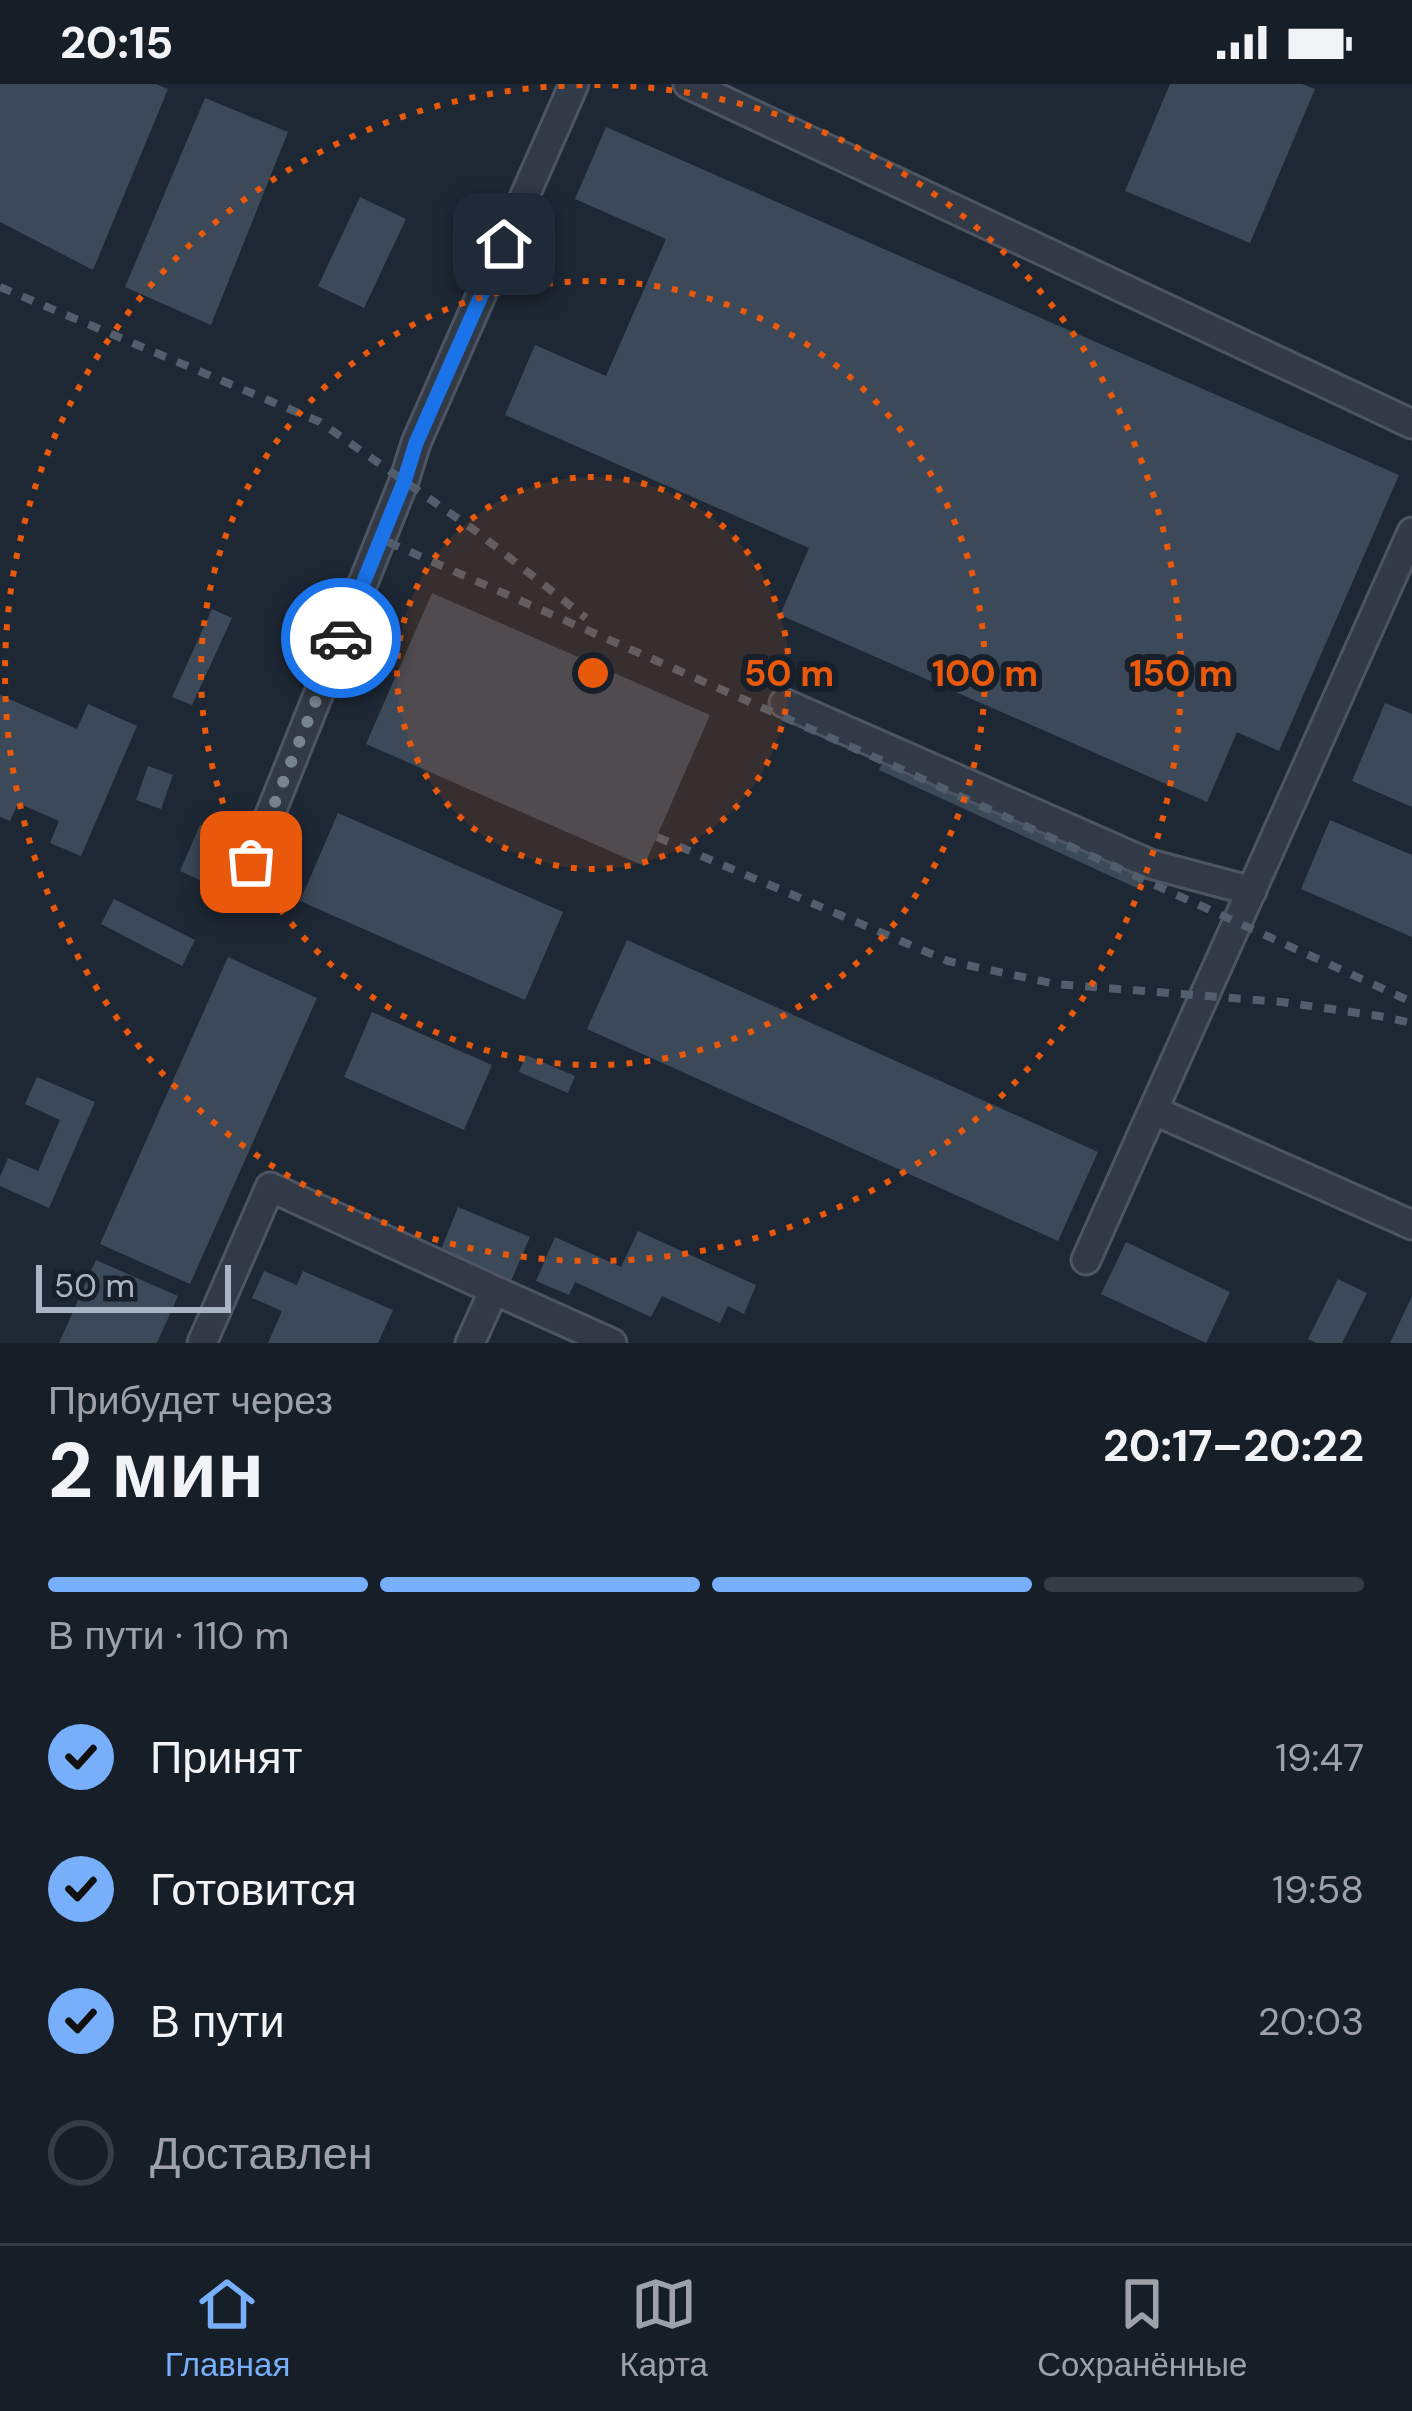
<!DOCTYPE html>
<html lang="ru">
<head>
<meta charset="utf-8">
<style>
  body { margin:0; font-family:"DM Sans",sans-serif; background:#1f2730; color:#f1f3f6; height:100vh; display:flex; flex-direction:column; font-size:45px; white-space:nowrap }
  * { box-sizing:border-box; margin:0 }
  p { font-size:39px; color:#9ea2a8 }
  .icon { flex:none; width:66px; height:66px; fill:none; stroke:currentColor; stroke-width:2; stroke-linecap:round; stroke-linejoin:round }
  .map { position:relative; height:1259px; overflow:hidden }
  .sheet { display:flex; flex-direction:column; background:#161e28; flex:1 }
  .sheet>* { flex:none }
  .scale { position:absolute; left:36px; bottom:30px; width:195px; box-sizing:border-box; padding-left:12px; border:6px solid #aab5c3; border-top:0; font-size:33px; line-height:42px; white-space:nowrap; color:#aab5c3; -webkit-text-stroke:9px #171f2a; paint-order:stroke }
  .pin { position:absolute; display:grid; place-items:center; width:102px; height:102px; color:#fff; margin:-51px; border-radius:24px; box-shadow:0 6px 18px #0006 }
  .courier { position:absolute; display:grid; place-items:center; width:120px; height:120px; margin:-60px; border:9px solid #1a73e8; border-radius:50%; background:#fff; color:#222; box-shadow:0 3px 15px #0007 }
  .overview em { font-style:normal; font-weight:700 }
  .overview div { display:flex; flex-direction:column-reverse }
  .overview { display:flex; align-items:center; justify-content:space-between; height:204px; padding:0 48px }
  h1 { font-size:78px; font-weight:700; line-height:90px }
  .bar { display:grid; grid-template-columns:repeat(4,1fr); gap:18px 12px; align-content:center; height:144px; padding:0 48px }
  .bar i { height:15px; border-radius:9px; background:#353c45 }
  .bar .on { background:#78affb }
  .bar p { grid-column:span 4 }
  ol { padding:0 48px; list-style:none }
  li { display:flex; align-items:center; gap:36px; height:132px }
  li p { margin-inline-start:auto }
  li .icon { padding:12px; border-radius:50%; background:#78affb; color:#111; stroke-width:4 }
  li:last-child { color:#9ea2a8 }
  li i { width:66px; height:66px; border:6px solid #353c45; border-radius:50% }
  .status { display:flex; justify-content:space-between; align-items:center; height:84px; padding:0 60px; background:#161e28; direction:ltr }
  .status svg { height:33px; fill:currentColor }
  .tab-bar { display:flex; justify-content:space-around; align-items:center; height:168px; border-top:3px solid #353c45; background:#161e28; font-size:33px; color:#9ea2a8 }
  .tab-bar a { display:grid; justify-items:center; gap:6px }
  .tab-bar .on { color:#78affb }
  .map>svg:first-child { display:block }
  .building { fill:#3c4958 }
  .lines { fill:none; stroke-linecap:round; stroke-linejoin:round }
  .minor-casing { stroke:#4c5561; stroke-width:33 }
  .minor { stroke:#313a46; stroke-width:27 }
  .rail { stroke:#535e6d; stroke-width:8; stroke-dasharray:12 12; stroke-linecap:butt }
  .done { stroke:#798491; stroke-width:12; stroke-dasharray:0 21.6 }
  .route { stroke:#1a73e8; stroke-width:15 }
  .ring { fill:none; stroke:#e8590c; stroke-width:6; stroke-dasharray:6 12 }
  .centre { fill:#e8590c; stroke:#171f2a; stroke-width:6 }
  .ring-label { font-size:36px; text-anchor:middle; font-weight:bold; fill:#e8590c; stroke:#171f2a; stroke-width:12; stroke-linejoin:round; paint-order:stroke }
</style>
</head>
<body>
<div class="status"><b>20:15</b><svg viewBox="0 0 49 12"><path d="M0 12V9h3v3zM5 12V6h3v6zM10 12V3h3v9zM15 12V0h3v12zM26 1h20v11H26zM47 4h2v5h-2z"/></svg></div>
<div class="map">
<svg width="1412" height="1259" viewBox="0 0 1412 1259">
  <rect width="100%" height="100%" fill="#1e2835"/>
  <path class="building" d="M0 0H156L168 5 93 186 0 138Z
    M1170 0H1302L1315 5 1250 159 1125 107Z
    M205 14 288 48 211 241 125 203Z
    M606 43 1399 391 1279 667 1237 648 1207 718 780 531 809 464 505 331 535 261 606 292 666 155 575 115Z
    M360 113 406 135 364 224 318 202Z
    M432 509 710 631 644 782 366 660Z
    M212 525 232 534 192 621 172 613Z
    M0 611 77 645 88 620 137 642 81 772 50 759 59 737 18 719 10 737 0 733Z
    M1385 619 1412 630V723L1352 697Z
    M895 650 1155 769 1139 805 879 686Z
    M148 682 173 691 161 725 136 716Z
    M338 729 563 828 525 916 300 817Z
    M1330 736 1412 771V853L1301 805Z
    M200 741 243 760 222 806 180 787Z
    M114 815 195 856 182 882 101 840Z
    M627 856 1098 1068 1058 1157 587 945Z
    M228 873 317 914 190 1200 100 1160Z
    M372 928 492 981 464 1046 344 993Z
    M526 971 575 992 568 1009 519 988Z
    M37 993 95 1018 49 1124 0 1102V1093L8 1074 38 1087 60 1036 25 1020Z
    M458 1123 530 1153 511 1197 440 1168Z
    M638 1147 756 1201 744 1230 728 1222 720 1239 662 1212 651 1233 575 1198 569 1211 536 1197 555 1153 621 1183Z
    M1126 1158 1230 1208 1206 1259 1101 1210Z
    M96 1176 178 1212 157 1259H59Z
    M264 1187 297 1201 303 1187 393 1226 378 1259H268L282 1227 252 1214Z
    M1338 1195 1367 1209 1342 1259H1317L1308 1255Z
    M1412 1212V1259H1390Z"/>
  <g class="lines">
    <g class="minor-casing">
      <path id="minor" d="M688 0 1412 340
        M784 619 1150 780 1252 807
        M251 778 404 397 416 359 574 0
        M1155 1027 1412 1141
        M1086 1176 1412 448
        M202 1259 270 1103 494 1206
        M470 1259 494 1206 612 1259"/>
    </g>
    <use href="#minor" class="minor"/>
    <path class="rail" d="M0 203 320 338 477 448 586 534
      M388 458 883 677 1412 918
      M657 753 948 877 1056 900 1282 918 1379 932 1412 939"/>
  </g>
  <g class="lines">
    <path class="done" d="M251 778 341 554"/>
    <path class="route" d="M341 554 404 398 416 359 504 160"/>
  </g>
  <circle cx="593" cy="589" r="196" fill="#e8590c" fill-opacity=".12"/>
  <g class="ring">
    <circle cx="593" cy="589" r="196"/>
    <circle cx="593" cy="589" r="392"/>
    <circle cx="593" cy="589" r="588"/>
  </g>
  <circle cx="593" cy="589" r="18" class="centre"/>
  <g class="ring-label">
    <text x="789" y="602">50 m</text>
    <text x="985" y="602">100 m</text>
    <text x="1181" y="602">150 m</text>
  </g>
</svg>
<div class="scale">50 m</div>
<div class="pin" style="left:251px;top:778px;background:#ea580c"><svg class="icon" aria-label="bag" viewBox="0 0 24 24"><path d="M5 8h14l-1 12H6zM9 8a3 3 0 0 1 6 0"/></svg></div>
<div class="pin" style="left:504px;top:160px;background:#1f2937"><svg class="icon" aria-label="home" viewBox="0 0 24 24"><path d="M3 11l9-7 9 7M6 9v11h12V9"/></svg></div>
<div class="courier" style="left:341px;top:554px"><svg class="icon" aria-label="car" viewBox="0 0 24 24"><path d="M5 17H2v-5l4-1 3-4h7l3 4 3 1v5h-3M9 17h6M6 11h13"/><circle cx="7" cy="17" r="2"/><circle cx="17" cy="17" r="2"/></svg></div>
</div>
<section class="sheet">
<div class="overview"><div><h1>2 мин</h1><p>Прибудет через</p></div><em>20:17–20:22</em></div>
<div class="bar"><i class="on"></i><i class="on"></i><i class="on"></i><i></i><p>В пути · 110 m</p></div>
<ol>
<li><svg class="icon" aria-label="check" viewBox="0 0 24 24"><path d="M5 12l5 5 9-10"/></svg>Принят<p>19:47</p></li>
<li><svg class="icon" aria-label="check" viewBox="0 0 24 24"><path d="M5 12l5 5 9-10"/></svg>Готовится<p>19:58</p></li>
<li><svg class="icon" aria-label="check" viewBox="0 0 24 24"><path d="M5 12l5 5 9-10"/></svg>В пути<p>20:03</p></li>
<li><i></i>Доставлен</li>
</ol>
</section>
<nav class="tab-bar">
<a class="on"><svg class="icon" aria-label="home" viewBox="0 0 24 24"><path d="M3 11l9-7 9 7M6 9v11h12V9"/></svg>Главная</a>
<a><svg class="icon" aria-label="map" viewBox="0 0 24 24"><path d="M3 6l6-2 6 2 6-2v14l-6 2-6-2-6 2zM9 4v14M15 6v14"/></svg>Карта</a>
<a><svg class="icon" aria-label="saved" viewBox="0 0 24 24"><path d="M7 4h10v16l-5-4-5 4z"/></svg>Сохранённые</a>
</nav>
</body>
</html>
